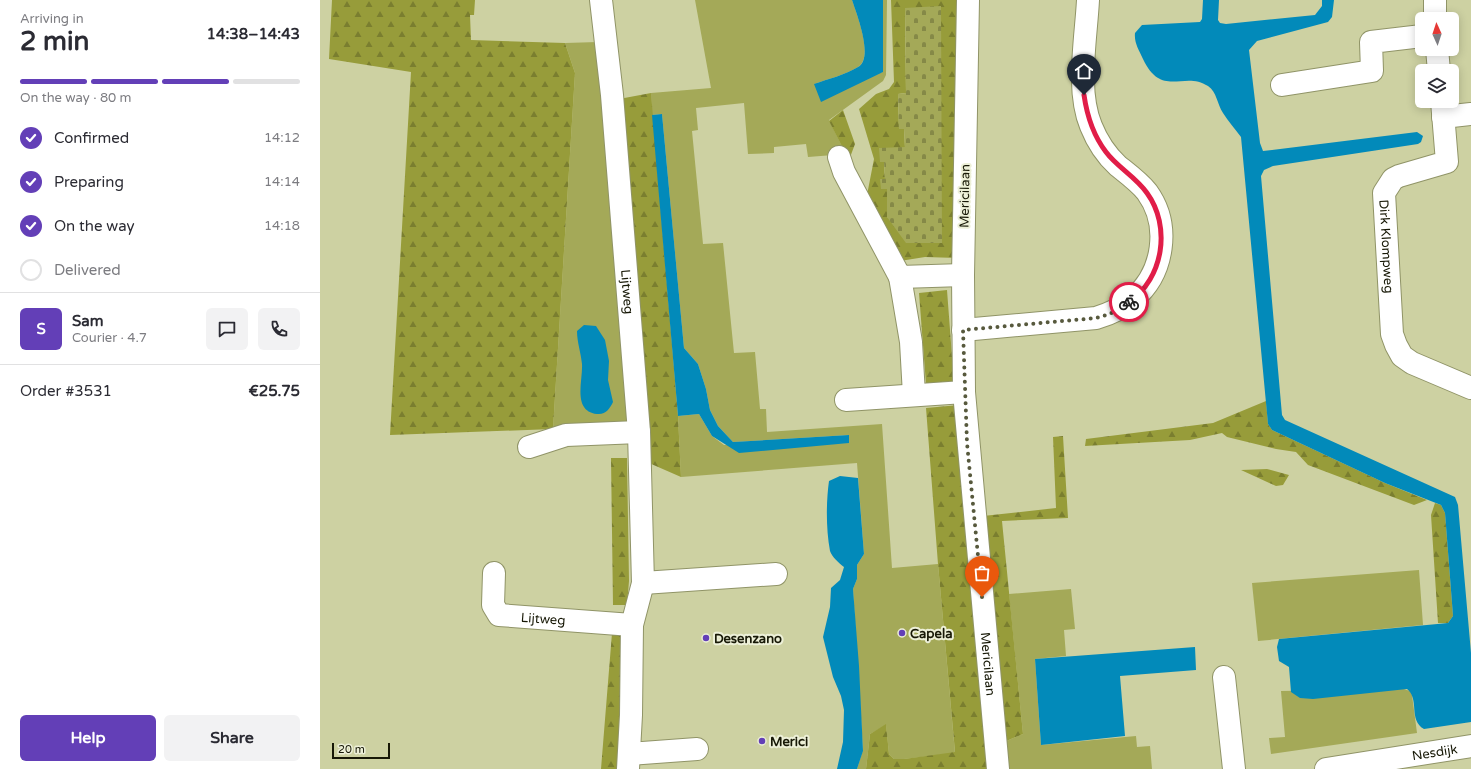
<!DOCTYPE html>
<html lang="en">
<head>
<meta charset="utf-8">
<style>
  body { margin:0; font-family:"Varela Round",sans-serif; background:#f2f2f3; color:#2b2b33; height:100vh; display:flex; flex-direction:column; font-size:15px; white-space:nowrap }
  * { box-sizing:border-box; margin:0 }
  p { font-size:13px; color:#7c7c81 }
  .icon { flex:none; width:22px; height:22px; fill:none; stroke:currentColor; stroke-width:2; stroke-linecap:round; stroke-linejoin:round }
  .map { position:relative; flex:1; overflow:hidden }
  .panel { display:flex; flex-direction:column; background:#fff; width:320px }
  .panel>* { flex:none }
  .needle { width:26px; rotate:357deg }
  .buttons { position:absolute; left:1095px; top:12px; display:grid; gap:8px }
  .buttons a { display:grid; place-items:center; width:44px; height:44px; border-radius:6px; background:#fff; box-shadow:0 2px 10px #0003; font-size:20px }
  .scale { position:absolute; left:12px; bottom:10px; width:58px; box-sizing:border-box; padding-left:4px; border:2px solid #171806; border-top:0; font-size:11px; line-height:14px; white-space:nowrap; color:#171806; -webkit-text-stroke:3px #edf0d8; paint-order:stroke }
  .pin { position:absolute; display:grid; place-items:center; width:34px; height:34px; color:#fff; margin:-41px -17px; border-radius:50% 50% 50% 0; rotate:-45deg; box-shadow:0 0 4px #0007 }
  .pin .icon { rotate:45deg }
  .courier { position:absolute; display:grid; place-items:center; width:40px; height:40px; margin:-20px; border:3px solid #e11d48; border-radius:50%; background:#fff; color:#222; box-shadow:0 1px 5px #0007 }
  .summary em { font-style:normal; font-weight:700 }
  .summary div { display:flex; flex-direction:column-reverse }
  .summary { display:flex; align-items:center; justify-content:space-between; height:68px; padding:0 20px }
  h1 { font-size:26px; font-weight:700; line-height:30px }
  .bar { display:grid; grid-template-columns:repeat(4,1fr); gap:6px 4px; align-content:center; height:48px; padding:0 20px }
  .bar i { height:5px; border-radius:3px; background:#e1e1e2 }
  .bar .current { background:#633fb7 }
  .bar p { grid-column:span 4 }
  .line { display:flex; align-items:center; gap:10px; padding:0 20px; border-top:1px solid #e1e1e2 }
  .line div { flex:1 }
  .round { display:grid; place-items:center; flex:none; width:42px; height:42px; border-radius:6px; background:#f2f2f3 }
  ol { padding:0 20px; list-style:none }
  li { display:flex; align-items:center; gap:12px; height:44px }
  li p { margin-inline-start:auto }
  li .icon { padding:4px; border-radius:50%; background:#633fb7; color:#fff; stroke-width:4 }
  li:last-child { color:#7c7c81 }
  li i { width:22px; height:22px; border:2px solid #e1e1e2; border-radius:50% }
  .action { display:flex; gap:8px; margin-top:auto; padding:8px 20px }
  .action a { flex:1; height:46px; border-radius:6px; background:#633fb7; color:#fff; font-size:16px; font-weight:700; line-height:46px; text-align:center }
  .action a+a { background:#f2f2f3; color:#2b2b33 }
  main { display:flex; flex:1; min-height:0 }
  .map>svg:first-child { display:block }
  .green { fill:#a4a958 }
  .forest { fill:url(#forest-firs); fill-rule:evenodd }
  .cemetery { fill:url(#cemetery-stones) }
  .water { fill:#028aba }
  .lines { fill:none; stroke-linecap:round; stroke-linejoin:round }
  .minor-casing { stroke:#909467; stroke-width:24 }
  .minor { stroke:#fff; stroke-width:22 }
  .done { stroke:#57593d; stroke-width:4; stroke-dasharray:0 7.2 }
  .route { stroke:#e11d48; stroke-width:5 }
  .poi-dot { fill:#633fb7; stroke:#edf0d8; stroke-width:1.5 }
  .labels { text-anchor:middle; stroke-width:4; stroke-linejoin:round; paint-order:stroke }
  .street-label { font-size:13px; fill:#171806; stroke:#edf0d8 }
  .poi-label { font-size:13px; font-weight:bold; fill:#171806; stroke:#edf0d8; text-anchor:start }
</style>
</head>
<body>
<main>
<section class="panel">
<div class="summary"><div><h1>2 min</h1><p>Arriving in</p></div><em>14:38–14:43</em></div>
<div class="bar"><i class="current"></i><i class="current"></i><i class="current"></i><i></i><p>On the way · 80 m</p></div>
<ol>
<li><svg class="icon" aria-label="check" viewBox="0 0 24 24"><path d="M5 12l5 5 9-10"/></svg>Confirmed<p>14:12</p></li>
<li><svg class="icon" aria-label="check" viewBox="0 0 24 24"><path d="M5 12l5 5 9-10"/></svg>Preparing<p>14:14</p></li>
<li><svg class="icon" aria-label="check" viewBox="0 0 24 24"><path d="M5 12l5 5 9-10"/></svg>On the way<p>14:18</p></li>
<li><i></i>Delivered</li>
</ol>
<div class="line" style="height:72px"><b class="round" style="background:#633fb7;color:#fff">S</b><div><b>Sam</b><p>Courier · 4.7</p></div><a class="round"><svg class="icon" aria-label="chat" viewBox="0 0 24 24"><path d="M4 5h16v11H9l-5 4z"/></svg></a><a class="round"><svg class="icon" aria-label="phone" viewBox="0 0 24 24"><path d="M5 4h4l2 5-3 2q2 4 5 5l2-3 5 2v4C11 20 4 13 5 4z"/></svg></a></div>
<div class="line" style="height:52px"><div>Order #3531</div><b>€25.75</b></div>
<div class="action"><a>Help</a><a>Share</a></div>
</section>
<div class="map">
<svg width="1151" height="769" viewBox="0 0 1151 769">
  <defs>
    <pattern id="forest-firs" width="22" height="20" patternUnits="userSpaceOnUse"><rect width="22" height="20" fill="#979c3a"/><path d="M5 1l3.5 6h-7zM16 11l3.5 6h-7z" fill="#7a7e2f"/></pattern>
    <pattern id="cemetery-stones" width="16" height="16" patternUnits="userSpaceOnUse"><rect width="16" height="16" fill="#a4a958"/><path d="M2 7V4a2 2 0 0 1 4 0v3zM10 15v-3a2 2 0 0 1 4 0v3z" fill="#858947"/></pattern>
  </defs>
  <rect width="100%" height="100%" fill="#cdd1a2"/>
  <path class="green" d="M375 0H532C537 15 554 57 538 67 525 75 508 79 494 84L563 72V0H567L566 75 563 81 509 120 526 154 488 157 486 144 454 147V153L428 154 424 103 376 108 378 130 372 131 383 244 403 243 414 353 435 352 440 409H446L447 432 562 424 572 568 618 564 635 753 584 759H574L569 754 566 725 550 734 546 769H537L543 750 533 589 537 579V565L544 554 537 463 361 477 358 416 379 414 392 436 404 445 529 443V435L413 442 398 426 390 410 386 389 378 364 364 348 342 114 332 115 331 93 391 88Z
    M278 42 310 425 233 429 255 73 245 43Z
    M1099 570 1103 625 938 641 932 583Z
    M751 589 755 629 744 630 746 656 715 659 721 745 816 736 817 747 830 746 832 769H687L684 742 703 734 689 594Z
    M1084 689 1090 691 1092 695 1097 733 951 754 949 738 965 737 961 691Z"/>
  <path class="forest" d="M12 0H155L154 15H150L151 40 245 43 255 73 233 429 70 435 91 72 9 59Z
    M571 0H642L637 258 605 257 580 261 547 195 554 159 539 109 556 94 569 89 574 82ZM585 8 621 243 567 217V189H561L565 179 564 162 585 148 584 128 579 129 578 94 586 93Z
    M331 93 358 416 361 477 329 463 299 99Z
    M523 110 535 144 529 160 509 121Z
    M627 290 634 383 606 384 599 293Z
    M946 401 948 424 952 430 1065 483 1107 500 1094 505 988 465 976 452 956 449 907 437 902 433 870 440 765 446 766 439 893 423Z
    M639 405 669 769H546L550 734 566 724 569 754 574 759H584L635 752 618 564 606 408Z
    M743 436 748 518 682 521 703 734 684 742 663 516 736 508 733 437Z
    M291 458H307L309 581 307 605H293Z
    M947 469 969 475 963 485 956 486 921 470Z
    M1115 503 1121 505 1125 513 1133 616 1128 623H1118L1111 515Z
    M292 633 299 634 303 638 299 769H281Z"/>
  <path class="cemetery" d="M621 6 622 243H586L567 217V189H561L560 179H565L564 162H560L559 148 585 147 584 129H579L578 94 586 93 585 8Z"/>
  <path class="water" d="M532 0H563V72L501 102 494 84C508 79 525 75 538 67 554 58 537 15 532 0Z
    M883 0H899L898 20 900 23 906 24 995 15 1002 6V0H1014L1012 17 1008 22 937 41 929 50 940 143 943 151 1097 132 1103 136 1101 142 1098 144 953 166 944 170 941 176 962 415 965 420 1135 497 1138 505 1151 653V722L1104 729C1088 720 1100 699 1087 689L993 699 980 698 971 692 969 667 959 661 957 647 959 639 1128 623 1133 616 1125 513 1121 505 1065 483 952 430 948 424 921 137C915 129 908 121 903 113 897 104 897 92 888 86 864 70 842 99 823 59 819 50 814 43 815 33L822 25 880 22 882 19Z
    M342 114 364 348 378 364 386 389 390 410 398 426 413 442 529 435V443L419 453 392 436 379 414 358 416 332 115Z
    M264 325 276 326 285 340 289 361 288 380 293 402C290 408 286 415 277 414 252 411 263 381 262 364 261 353 257 342 257 331Z
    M520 476 538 478 544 554 537 565V579L533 589 539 666 543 751 537 769H517L523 742 524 710 521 696 513 677 503 637 510 607 511 588 520 580 524 567C519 563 512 557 510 551 506 530 506 502 509 481Z
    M875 647 876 670 800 676 805 736 721 745 715 659Z"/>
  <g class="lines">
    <g class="minor-casing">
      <g id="minor">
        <path id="s1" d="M281 0 292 95 319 432 323 583 312 625 311 715 308 769"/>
        <path id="s2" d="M648 0 643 275 644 392 678 769"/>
        <path d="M1115 19V0"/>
        <path d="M1117 49 1119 71"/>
        <path d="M962 85 1052 71 1051 42 1102 36"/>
        <path id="s3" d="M1122 101 1127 162 1079 176 1073 179 1064 193 1072 334 1076 345 1082 356 1092 363 1151 388"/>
        <path d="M1123 117 1151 114"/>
        <path d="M519 157 524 172 580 277 643 275"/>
        <path d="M580 277 591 342 594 395"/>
        <path d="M643 330 776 318C789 314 802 309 813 299 844 273 851 225 827 192 819 182 808 174 798 166 786 155 777 141 771 126 756 90 766 39 768 0"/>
        <path d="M526 400 644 392"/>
        <path d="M209 447 246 435 319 432"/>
        <path id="s4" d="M174 573 173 605 179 615 312 625"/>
        <path d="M323 583 456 574"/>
        <path d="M904 677 914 769"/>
        <path d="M309 754 377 749"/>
        <path id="s5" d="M1006 769 1151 746"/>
      </g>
    </g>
    <use href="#minor" class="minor"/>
  </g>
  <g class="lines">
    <path class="done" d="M662 597 647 443 643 330 776 318 790 314 809 302"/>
    <path class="route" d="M764 95C767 116 773 135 786 152 797 167 816 177 827 193 851 226 844 278 809 302"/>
  </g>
  <g class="poi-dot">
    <circle cx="582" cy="633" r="4"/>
    <circle cx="386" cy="638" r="4"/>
    <circle cx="442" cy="741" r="4"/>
  </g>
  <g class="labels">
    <g class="street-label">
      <text transform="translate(644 196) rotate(-89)" y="5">Mericilaan</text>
      <text dy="5" stroke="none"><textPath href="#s3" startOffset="188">Dirk Klompweg</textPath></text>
      <text dy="5" stroke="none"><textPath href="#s1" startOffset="293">Lijtweg</textPath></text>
      <text dy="5" stroke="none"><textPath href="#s4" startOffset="88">Lijtweg</textPath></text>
      <text dy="5" stroke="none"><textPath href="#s2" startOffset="665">Mericilaan</textPath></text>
      <text dy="5" stroke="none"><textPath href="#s5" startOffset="110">Nesdijk</textPath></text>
    </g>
    <g class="poi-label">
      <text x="590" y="638">Capela</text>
      <text x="394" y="643">Desenzano</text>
      <text x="450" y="746">Merici</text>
    </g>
  </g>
</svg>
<div class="buttons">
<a><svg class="needle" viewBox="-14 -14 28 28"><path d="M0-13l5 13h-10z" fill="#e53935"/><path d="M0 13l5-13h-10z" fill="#7c7c81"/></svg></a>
<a><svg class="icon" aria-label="layers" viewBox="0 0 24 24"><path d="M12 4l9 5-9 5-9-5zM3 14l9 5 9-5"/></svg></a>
</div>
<div class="scale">20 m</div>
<div class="pin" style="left:662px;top:597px;background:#ea580c"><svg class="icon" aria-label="bag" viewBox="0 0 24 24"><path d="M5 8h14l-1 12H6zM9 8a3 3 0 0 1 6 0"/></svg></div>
<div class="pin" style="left:764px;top:95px;background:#1f2937"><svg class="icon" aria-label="home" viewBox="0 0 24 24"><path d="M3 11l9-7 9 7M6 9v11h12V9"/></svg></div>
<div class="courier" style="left:809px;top:302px"><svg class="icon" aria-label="bike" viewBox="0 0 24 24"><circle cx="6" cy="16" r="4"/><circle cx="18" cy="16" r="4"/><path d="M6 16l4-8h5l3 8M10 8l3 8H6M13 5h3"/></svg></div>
</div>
</main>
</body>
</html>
